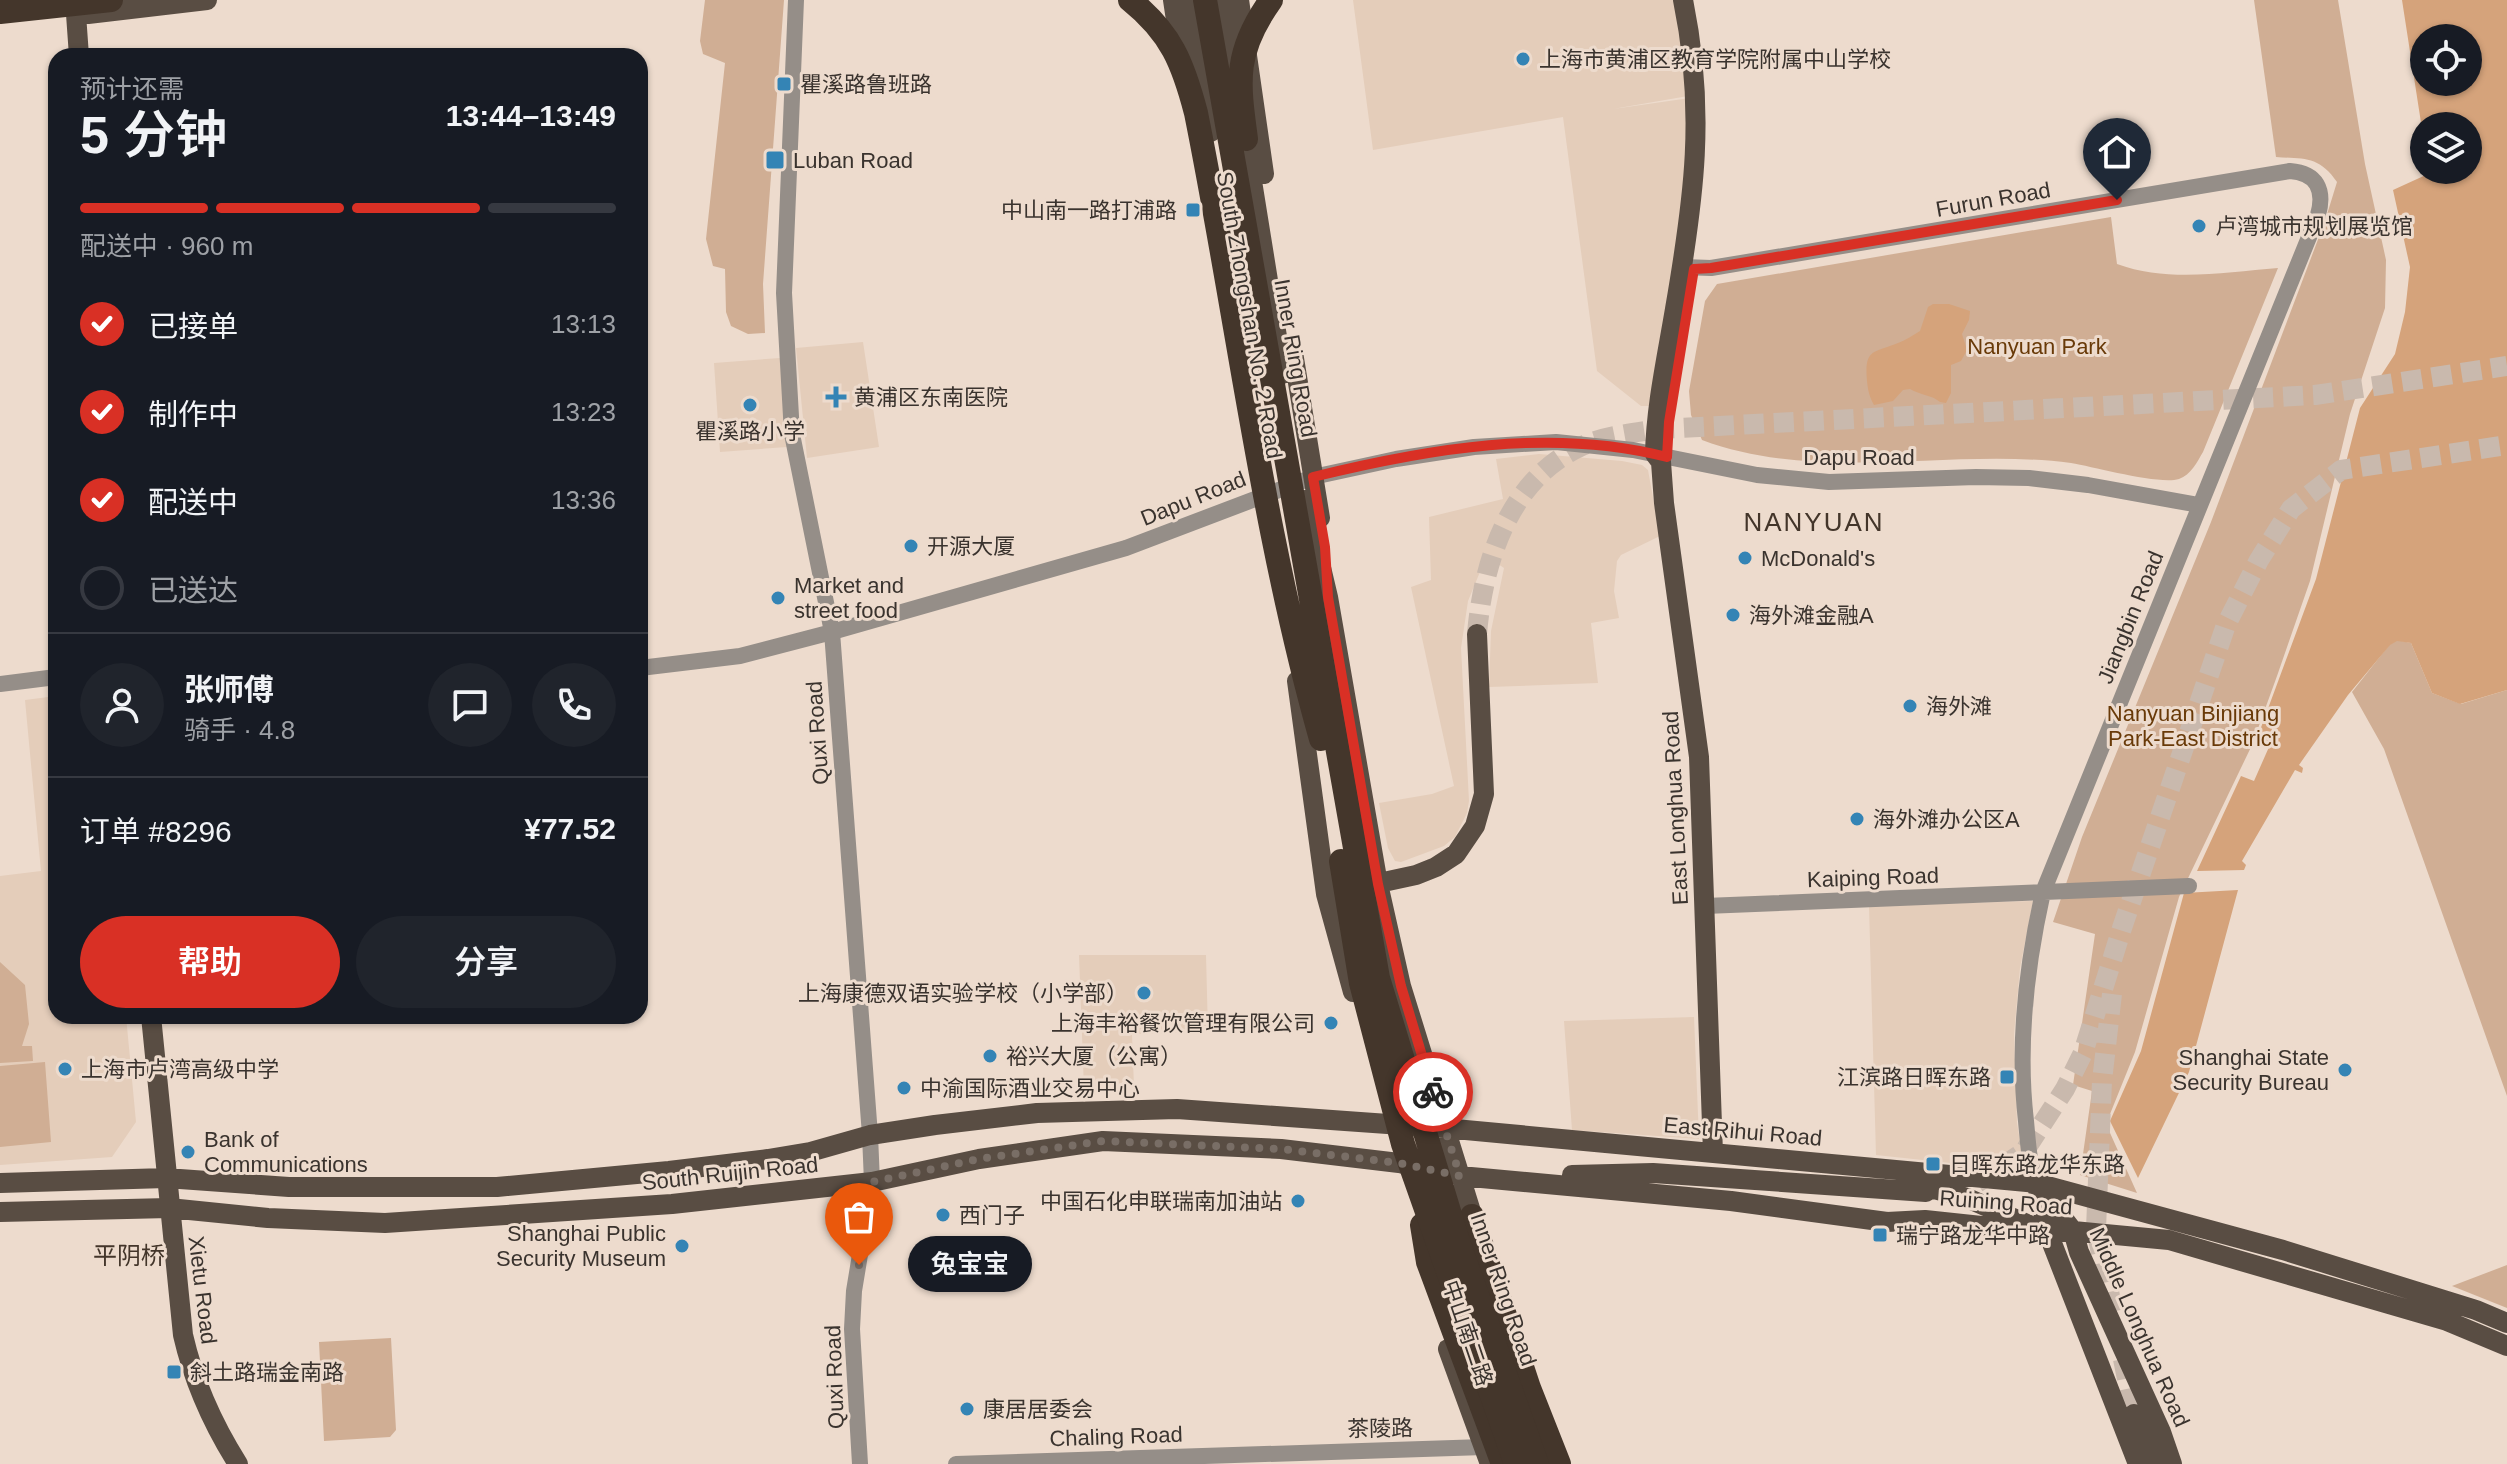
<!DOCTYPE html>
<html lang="zh">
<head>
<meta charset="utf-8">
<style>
  body { margin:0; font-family:Arial,"Noto Sans SC",sans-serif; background:#20242c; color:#f1f3f6; height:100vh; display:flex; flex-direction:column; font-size:30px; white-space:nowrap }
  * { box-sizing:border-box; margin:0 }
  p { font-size:26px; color:#9ea1a6 }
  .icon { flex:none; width:44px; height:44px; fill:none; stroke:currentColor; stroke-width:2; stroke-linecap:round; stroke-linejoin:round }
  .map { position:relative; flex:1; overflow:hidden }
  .side { position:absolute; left:48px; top:48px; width:600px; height:976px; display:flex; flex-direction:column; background:#171b24; border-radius:24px; box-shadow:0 2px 6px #0004 }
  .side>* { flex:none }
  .tools { position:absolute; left:2410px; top:24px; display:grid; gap:16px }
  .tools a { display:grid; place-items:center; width:72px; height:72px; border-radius:50%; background:#171b24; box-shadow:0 2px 6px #0004; font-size:40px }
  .pin { position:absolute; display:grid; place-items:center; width:68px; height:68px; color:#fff; margin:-82px -34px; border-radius:50% 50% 50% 0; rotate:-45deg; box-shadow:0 0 8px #0007 }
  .pin .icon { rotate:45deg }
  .courier { position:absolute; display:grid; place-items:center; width:80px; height:80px; margin:-40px; border:6px solid #d93025; border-radius:50%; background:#fff; color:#222; box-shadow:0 2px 10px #0007 }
  .bubble { position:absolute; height:56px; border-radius:28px; background:#171b24; box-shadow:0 2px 6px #0004; font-size:26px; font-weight:600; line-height:56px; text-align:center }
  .summary em { font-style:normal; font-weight:600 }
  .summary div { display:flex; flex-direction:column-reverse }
  .summary { display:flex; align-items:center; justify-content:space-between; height:136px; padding:0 32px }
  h1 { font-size:52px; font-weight:600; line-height:60px }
  .bar { display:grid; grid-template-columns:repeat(4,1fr); gap:12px 8px; align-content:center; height:96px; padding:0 32px }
  .bar i { height:10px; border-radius:6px; background:#363941 }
  .bar .current { background:#d93025 }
  .bar p { grid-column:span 4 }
  .line { display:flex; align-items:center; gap:20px; padding:0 32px; border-top:2px solid #363941 }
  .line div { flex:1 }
  .round { display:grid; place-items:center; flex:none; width:84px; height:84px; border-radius:42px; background:#20242c }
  ol { padding:0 32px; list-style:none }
  li { display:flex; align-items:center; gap:24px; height:88px }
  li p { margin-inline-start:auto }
  li .icon { padding:8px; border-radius:50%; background:#d93025; color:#fff; stroke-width:4 }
  li:last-child { color:#9ea1a6 }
  li i { width:44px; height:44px; border:4px solid #363941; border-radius:50% }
  .button { display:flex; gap:16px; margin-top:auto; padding:16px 32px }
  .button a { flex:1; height:92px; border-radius:48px; background:#d93025; color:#fff; font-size:32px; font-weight:600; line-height:92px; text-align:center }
  .button a+a { background:#20242c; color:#f1f3f6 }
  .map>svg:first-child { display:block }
  .built { fill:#e4cdba }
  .green { fill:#d0ae94 }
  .water { fill:#d5a37b; fill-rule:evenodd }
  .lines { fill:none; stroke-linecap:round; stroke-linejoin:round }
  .major-tunnel { stroke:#c9b9ad; stroke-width:20; stroke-dasharray:20 10; stroke-linecap:butt }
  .minor { stroke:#958e88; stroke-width:16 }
  .major { stroke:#594d43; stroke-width:20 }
  .highway { stroke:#44362b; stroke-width:24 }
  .highway-bridge { stroke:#44362b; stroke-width:24 }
  .done { stroke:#796e66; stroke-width:8; stroke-dasharray:0 14.4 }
  .route { stroke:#d93025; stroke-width:10 }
  .poi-dot { fill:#3484b5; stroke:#eddbcd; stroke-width:3 }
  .labels { text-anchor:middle; stroke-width:6; stroke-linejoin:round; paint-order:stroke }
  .poi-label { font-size:22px; fill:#3a332e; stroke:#eddbcd; text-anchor:start }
  .street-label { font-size:22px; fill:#3a332e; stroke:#eddbcd }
  .park-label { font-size:22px; fill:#693a08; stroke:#eddbcd }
  .neighbourhood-label { font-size:24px; fill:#43352a; stroke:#eddbcd }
  .quarter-label { font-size:26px; letter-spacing:2px; fill:#43352a; stroke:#eddbcd }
</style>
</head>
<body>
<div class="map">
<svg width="2507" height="1464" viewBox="0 0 2507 1464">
  <rect width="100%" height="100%" fill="#eddbcd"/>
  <path class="built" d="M1353 0H1675L1688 96 1613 109 1690 98 1693 163 1655 406H1641L1597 371 1563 117 1373 150Z
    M863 342 879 447 807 458 796 348Z
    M780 358 787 447 720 452 714 363Z
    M1539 454 1622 461 1642 465 1648 470 1660 536 1621 555 1617 561 1614 591 1619 618 1591 623 1598 683 1489 687 1491 631 1504 568 1498 564 1488 563 1482 567 1468 601 1461 648 1469 801 1467 813 1455 837 1444 846 1401 862 1395 861 1388 848 1379 803 1432 794 1454 786 1411 587 1431 580 1429 517 1503 499 1496 459Z
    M56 696V1016H126L136 1122 112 1157 0 1165V876L41 871 25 700Z
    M2033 901 2020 968 2014 1034 2017 1123 2025 1171 1876 1155 1869 906Z
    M1079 955H1206L1208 1032 1132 1034 1134 1087 1084 1089Z
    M1694 1017 1699 1139 1572 1130 1564 1021Z"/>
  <path class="green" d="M705 0H784L763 284 765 333 748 334 731 326 726 312 725 269 713 266 706 239 725 63 703 54 700 41Z
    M2254 0H2338L2365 164 2386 260 2385 308 2350 414 2310 581 2277 676 2252 745 2179 897 2135 1052 2106 1124 2137 1193 2080 1175 2092 1091 2073 1085 2095 934 2053 922 2082 837 2211 522 2325 221 2337 182C2319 156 2305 159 2276 157Z
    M2111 217 2117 264C2169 283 2225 272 2278 268L2203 452C2197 462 2191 475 2179 479 2159 485 2095 467 2071 463 1950 447 1820 484 1702 440L1691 415 1689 391 1705 301 1717 284Z
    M2397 640 2411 643 2432 693 2461 704 2507 690V1096L2384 749 2352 692 2390 644Z
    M0 962 25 985 29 1024 22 1046H32L33 1061 0 1063Z
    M45 1062 51 1142 0 1147V1066Z
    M2507 1265V1308L2452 1286Z
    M391 1338 396 1430 390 1437 324 1441 319 1342Z"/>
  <path class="water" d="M2402 0H2507V690L2460 704 2432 693 2411 643 2397 641 2390 645 2348 695 2299 765 2303 768 2302 773 2295 770 2242 861 2246 865 2244 870 2197 871 2241 776 2254 781 2269 747 2256 741 2316 579 2360 408 2395 354 2405 312 2410 267 2393 190 2428 174V170H2468V126H2424V142ZM2468 38V82H2424V38Z
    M1933 304H1949L1970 311 1969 320 1962 334 1967 350 1961 361 1951 365V393L1946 403 1940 402C1932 395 1920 395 1910 389L1903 390 1893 401 1874 405C1869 396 1868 390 1867 381 1864 348 1874 353 1898 343 1906 340 1913 335 1920 331L1928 307Z
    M2238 890 2189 1072 2138 1178 2110 1121 2141 1051 2184 893Z"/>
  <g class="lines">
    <path class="major-tunnel" d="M1477 634C1483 562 1509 480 1580 447 1603 436 1633 433 1659 429L2315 395 2507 366
      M2112 994 2102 1081 2096 1229 2115 1320
      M1977 1183 2024 1152 2065 1089 2083 1053 2122 928 2226 625 2259 560 2291 509 2341 470 2507 445
      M2123 1359 2134 1414"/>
    <path class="minor" d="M796 0 784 293 792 434 832 632 870 1135 872 1182 854 1291 852 1329 860 1464
      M1683 267 1711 268 2290 171C2317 173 2325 190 2318 215L2043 892C2026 968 2017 1044 2026 1121 2028 1142 2029 1163 2036 1183
      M640 668 740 656 832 632 1126 548 1313 477 1396 459 1474 447 1556 442 1595 446 1633 450 1757 475 1829 482 1976 477 2029 478 2088 485 2199 505
      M0 684 56 677
      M1705 906 2189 886
      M956 1464 1484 1447"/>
    <path class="major" d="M75 0 79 56
      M1173 0 1182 60
      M1190 0 1211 132
      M1223 0 1236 82
      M1239 0 1264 174
      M1683 0C1706 111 1694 199 1675 309 1667 357 1656 406 1655 454L1661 462 1664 503 1699 757 1713 1153
      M88 14 207 0
      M1243 125 1283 374
      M1293 352 1320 518
      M1305 500 1328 597 1378 884 1401 986 1477 1231
      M1297 681 1326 894 1353 992
      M1365 886 1416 875 1436 867 1456 854 1475 826 1484 794 1477 634
      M151 1016 183 1335C194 1383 212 1423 238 1464
      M1572 1175 1653 1173 1926 1192
      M0 1183 166 1178 289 1187H497L669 1171 768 1159 810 1152 870 1135 935 1125 1037 1113 1177 1109 1444 1128 2036 1183 2283 1250 2476 1310 2507 1323
      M1913 1183 1967 1198 2029 1225
      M2036 1183 2073 1231 2079 1252 2161 1432 2172 1464
      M2038 1190 2048 1233 2138 1464
      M0 1212 169 1208 268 1218 385 1223 672 1204 872 1182 979 1159 1103 1141 1281 1149 1399 1163 1460 1176 1731 1201 1887 1222 1925 1220 2048 1233 2073 1231 2169 1240 2447 1321 2507 1346
      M1448 1349 1490 1464
      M2134 1414 2155 1464"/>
    <path class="highway" d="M1472 1216 1529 1388 1559 1464
      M1422 1225 1428 1262 1503 1464"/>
    <path class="highway-bridge" d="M1130 0C1171 33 1183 63 1196 113 1238 322 1263 534 1321 739
      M1205 0 1378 978 1459 1244 1537 1464
      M0 12 111 0
      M1246 139C1238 80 1234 52 1271 0
      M1341 861 1361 983 1403 1144 1516 1464"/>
  </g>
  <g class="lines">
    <path class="done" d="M859 1265 872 1182 979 1159 1103 1141 1281 1149 1399 1163 1460 1176 1433 1092"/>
    <path class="route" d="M1433 1092 1401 986 1378 884 1328 597 1325 547 1313 477C1427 449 1551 427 1667 457L1669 422 1694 269 1711 268 2117 200"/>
  </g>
  <g class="poi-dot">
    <circle cx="1523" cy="59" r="8"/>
    <rect x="776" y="76" width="16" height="16" rx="4"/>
    <rect x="765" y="150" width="20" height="20" rx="4"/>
    <rect x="1185" y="202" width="16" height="16" rx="4"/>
    <circle cx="2199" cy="226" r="8"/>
    <path d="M832 385h8v8h8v8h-8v8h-8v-8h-8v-8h8z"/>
    <circle cx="750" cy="405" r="8"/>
    <circle cx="911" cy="546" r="8"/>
    <circle cx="1745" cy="558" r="8"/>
    <circle cx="778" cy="598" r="8"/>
    <circle cx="1733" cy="615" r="8"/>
    <circle cx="1910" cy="706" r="8"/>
    <circle cx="1857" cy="819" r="8"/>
    <circle cx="1144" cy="993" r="8"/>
    <circle cx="1331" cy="1023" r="8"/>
    <circle cx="990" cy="1056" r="8"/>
    <circle cx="65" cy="1069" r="8"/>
    <circle cx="2345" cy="1070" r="8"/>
    <rect x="1999" y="1069" width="16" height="16" rx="4"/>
    <circle cx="904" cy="1088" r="8"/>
    <circle cx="188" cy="1152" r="8"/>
    <rect x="1925" y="1156" width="16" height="16" rx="4"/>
    <circle cx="1298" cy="1201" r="8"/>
    <circle cx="943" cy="1215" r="8"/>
    <rect x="1872" y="1227" width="16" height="16" rx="4"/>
    <circle cx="682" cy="1246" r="8"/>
    <rect x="166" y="1364" width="16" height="16" rx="4"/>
    <circle cx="967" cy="1409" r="8"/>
  </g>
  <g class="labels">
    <g class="poi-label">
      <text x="1539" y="67">上海市黄浦区教育学院附属中山学校</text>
      <text x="800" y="92">瞿溪路鲁班路</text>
      <text x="793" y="168">Luban Road</text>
      <text x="1177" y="218" text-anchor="end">中山南一路打浦路</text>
      <text x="2215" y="234">卢湾城市规划展览馆</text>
      <text x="854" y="405">黄浦区东南医院</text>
      <text x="750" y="439" text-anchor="middle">瞿溪路小学</text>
      <text x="927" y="554">开源大厦</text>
      <text x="1761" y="566">McDonald's</text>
      <text x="794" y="593">Market and<tspan x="794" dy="25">street food</tspan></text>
      <text x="1749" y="623">海外滩金融A</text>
      <text x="1926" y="714">海外滩</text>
      <text x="1873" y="827">海外滩办公区A</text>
      <text x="1128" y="1001" text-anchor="end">上海康德双语实验学校（小学部）</text>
      <text x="1315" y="1031" text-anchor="end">上海丰裕餐饮管理有限公司</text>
      <text x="1006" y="1064">裕兴大厦（公寓）</text>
      <text x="2329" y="1065" text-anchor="end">Shanghai State<tspan x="2329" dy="25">Security Bureau</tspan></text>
      <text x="81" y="1077">上海市卢湾高级中学</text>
      <text x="1991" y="1085" text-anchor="end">江滨路日晖东路</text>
      <text x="920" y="1096">中渝国际酒业交易中心</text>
      <text x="204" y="1147">Bank of<tspan x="204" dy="25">Communications</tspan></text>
      <text x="1949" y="1172">日晖东路龙华东路</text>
      <text x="1282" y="1209" text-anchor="end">中国石化申联瑞南加油站</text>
      <text x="959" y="1223">西门子</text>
      <text x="666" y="1241" text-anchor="end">Shanghai Public<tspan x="666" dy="25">Security Museum</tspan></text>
      <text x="1896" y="1243">瑞宁路龙华中路</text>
      <text x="190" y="1380">斜土路瑞金南路</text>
      <text x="983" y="1417">康居居委会</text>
    </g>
    <g class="street-label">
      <text transform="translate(1993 199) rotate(-10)" y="8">Furun Road</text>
      <text transform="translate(1250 315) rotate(80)" y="8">South Zhongshan No. 2 Road</text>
      <text transform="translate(1296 358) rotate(80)" y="8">Inner Ring Road</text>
      <text x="1859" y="465">Dapu Road</text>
      <text transform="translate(1193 498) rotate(-22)" y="8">Dapu Road</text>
      <text transform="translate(2130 617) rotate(-68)" y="8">Jiangbin Road</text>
      <text transform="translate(817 733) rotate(-94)" y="8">Quxi Road</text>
      <text transform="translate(1675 808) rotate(-93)" y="8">East Longhua Road</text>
      <text transform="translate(1873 877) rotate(-2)" y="8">Kaiping Road</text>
      <text transform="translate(1743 1131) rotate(5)" y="8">East Rihui Road</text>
      <text transform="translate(730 1173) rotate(-6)" y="8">South Ruijin Road</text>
      <text transform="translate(2006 1202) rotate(4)" y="8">Ruining Road</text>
      <text transform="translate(1504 1289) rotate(71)" y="8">Inner Ring Road</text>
      <text transform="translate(203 1290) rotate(83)" y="8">Xietu Road</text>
      <text transform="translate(2140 1327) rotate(66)" y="8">Middle Longhua Road</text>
      <text transform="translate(1468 1333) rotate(71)" y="8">中山南二路</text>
      <text transform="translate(834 1377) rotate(-92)" y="8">Quxi Road</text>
      <text transform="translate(1380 1428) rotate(-1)" y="8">茶陵路</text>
      <text transform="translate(1116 1436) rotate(-2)" y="8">Chaling Road</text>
    </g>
    <g class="park-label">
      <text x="2037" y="354">Nanyuan Park</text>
      <text x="2193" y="721">Nanyuan Binjiang<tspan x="2193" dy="25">Park-East District</tspan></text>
    </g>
    <g class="neighbourhood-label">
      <text x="129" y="1264">平阴桥</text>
    </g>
    <g class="quarter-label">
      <text x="1814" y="531">NANYUAN</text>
    </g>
  </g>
</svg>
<div class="tools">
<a><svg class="icon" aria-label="locate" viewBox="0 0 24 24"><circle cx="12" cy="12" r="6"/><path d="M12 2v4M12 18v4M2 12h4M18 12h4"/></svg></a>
<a><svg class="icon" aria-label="layers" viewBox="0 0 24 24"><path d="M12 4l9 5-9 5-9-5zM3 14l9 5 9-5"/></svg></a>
</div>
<div class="pin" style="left:859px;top:1265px;background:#ea580c"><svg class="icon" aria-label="bag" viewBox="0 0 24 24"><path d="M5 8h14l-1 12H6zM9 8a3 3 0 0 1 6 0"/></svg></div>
<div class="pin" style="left:2117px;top:200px;background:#1f2937"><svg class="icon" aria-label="home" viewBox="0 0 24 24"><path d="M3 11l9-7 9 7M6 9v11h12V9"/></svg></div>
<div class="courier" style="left:1433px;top:1092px"><svg class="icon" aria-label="bike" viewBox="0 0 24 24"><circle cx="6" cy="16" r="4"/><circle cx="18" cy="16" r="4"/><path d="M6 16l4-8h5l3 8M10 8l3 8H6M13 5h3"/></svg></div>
<div class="bubble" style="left:908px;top:1236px;width:124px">兔宝宝</div>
<section class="side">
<div class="summary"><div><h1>5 分钟</h1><p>预计还需</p></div><em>13:44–13:49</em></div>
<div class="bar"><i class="current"></i><i class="current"></i><i class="current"></i><i></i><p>配送中 · 960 m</p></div>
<ol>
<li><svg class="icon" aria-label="check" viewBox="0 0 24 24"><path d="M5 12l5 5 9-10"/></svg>已接单<p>13:13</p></li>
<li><svg class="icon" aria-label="check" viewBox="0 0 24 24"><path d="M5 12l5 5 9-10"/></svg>制作中<p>13:23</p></li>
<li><svg class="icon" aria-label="check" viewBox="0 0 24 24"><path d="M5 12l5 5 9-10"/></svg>配送中<p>13:36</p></li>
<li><i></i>已送达</li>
</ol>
<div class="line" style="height:144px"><a class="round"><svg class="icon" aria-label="person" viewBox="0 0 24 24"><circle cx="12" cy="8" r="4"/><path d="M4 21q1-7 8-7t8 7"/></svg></a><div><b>张师傅</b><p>骑手 · 4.8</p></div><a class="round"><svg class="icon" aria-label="chat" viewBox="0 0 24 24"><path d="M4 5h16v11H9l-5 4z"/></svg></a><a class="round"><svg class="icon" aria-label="phone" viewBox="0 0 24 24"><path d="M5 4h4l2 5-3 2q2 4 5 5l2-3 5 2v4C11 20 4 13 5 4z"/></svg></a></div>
<div class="line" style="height:104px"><div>订单 #8296</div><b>¥77.52</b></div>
<div class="button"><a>帮助</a><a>分享</a></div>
</section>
</div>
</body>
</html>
